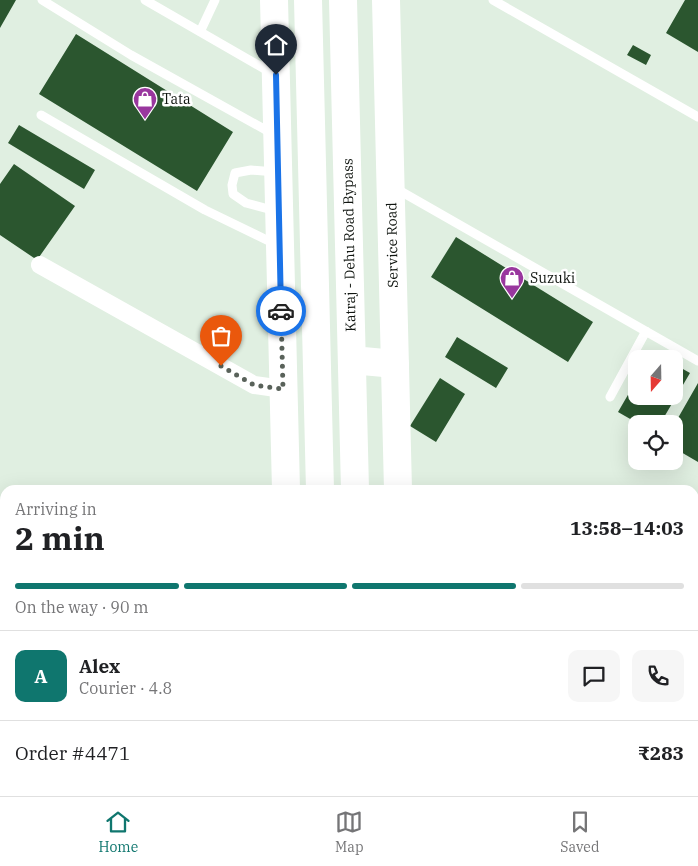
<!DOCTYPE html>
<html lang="en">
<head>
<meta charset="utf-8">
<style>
  body { margin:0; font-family:"IBM Plex Serif",serif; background:#f6f6f6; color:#202124; height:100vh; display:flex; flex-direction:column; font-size:19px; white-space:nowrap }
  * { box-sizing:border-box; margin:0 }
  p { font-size:16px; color:#757577 }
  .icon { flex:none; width:28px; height:28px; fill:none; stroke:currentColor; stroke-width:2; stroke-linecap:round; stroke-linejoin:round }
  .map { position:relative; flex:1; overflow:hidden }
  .drawer { position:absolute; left:0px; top:485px; width:699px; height:311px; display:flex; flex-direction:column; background:#fff; border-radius:15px 15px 0 0; box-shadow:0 5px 20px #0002 }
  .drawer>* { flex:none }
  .needle { width:32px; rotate:200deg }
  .buttons { position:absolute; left:628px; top:350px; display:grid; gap:10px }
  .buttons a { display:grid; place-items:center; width:55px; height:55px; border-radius:10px; background:#fff; box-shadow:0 5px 20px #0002; font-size:25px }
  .pin { position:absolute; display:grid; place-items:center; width:42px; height:42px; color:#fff; margin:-51px -21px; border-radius:50% 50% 50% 0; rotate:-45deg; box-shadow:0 0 5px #0007 }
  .pin .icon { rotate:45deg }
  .courier { position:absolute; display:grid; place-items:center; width:50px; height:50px; margin:-25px; border:4px solid #1a73e8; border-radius:50%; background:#fff; color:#222; box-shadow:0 1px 6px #0007 }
  .head em { font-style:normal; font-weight:700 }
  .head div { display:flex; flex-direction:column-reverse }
  .head { display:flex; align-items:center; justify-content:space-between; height:85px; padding:0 15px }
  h1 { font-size:32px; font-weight:700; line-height:38px }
  .bar { display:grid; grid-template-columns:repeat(4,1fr); gap:8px 5px; align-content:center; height:60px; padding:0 15px }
  .bar i { height:6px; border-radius:4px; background:#e0e0e0 }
  .bar .selected { background:#0f766e }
  .bar p { grid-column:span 4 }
  .line { display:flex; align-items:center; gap:12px; padding:0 15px; border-top:1px solid #e0e0e0 }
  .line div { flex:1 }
  .round { display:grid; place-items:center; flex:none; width:52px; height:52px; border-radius:10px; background:#f6f6f6 }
  .tab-bar { display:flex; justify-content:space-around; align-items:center; height:70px; border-top:1px solid #e0e0e0; background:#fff; font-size:14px; color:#757577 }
  .tab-bar a { display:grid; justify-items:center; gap:2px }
  .tab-bar .selected { color:#0f766e }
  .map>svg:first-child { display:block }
  .building { fill:#2b562f }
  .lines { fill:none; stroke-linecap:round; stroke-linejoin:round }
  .lane { stroke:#fff; stroke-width:9 }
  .street { stroke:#fff; stroke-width:18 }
  .primary { stroke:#fff; stroke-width:28 }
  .highway { stroke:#fff; stroke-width:28 }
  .done { stroke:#59625a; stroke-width:5; stroke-dasharray:0 9 }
  .route { stroke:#1a73e8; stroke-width:6 }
  .labels { text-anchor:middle; stroke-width:5; stroke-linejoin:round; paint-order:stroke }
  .poi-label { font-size:14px; fill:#111611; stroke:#fff; text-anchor:start }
  .street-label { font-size:14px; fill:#111611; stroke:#fff }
</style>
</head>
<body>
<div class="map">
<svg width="698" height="796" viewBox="0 0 698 796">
  <rect width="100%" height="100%" fill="#e0efe1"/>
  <path class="building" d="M0 0H16L0 28Z
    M685 0H698V52L666 33Z
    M76 34 233 132 197 191 39 94Z
    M633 45 651 55 646 65 627 55Z
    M19 125 95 170 84 189 8 143Z
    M14 164 75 206 37 260 0 235V184Z
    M456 237 593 322 568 362 431 277Z
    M457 337 508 368 496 388 445 357Z
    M674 364 690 373 660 424H639L618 412 636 381V396H674Z
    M440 378 465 394 436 442 410 426Z
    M698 383V462L674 448V425Z
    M0 507 5 509V541L0 538Z
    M0 589 5 592V668L0 674Z
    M698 673V706L694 704V681Z
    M89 791H160L157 796H97Z
    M449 791H457L466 796H446Z"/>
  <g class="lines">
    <path class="lane" d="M42 0 131 55 273 134
      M145 0 270 72
      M493 0 698 117
      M200 32 215 0
      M41 115 205 210 275 244
      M276 172 251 170 235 173 232 185 233 194 246 203 276 211
      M395 188 698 361
      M610 397 646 331
      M0 578 5 581
      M0 712 5 707"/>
    <path class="street" d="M40 265 254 385 283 389"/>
    <path class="primary" d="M274 0 286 490
      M386 0 398 490
      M293 791V796
      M405 791V796"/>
    <path class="highway" d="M308 0 320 490
      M343 0 355 490
      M352 360 395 364
      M328 791V796
      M362 791 363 796"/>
  </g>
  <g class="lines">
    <path class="done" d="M221 366 254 385 283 389 281 311"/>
    <path class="route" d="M276 75 281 311"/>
  </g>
  <defs>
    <g id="shop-pin" transform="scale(1.25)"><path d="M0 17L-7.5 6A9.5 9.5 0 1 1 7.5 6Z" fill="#99379e" stroke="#fff"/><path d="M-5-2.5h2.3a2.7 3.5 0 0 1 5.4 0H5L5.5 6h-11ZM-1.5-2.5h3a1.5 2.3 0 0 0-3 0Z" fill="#fff"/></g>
  </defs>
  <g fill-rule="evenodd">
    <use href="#shop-pin" x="145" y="99"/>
    <use href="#shop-pin" x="512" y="278"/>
  </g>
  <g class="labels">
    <g class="poi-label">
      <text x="162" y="104">Tata</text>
      <text x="530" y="283">Suzuki</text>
    </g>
    <g class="street-label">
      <text transform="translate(349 245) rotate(-91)" y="5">Katraj - Dehu Road Bypass</text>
      <text transform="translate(392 245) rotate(-91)" y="5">Service Road</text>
    </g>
  </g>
</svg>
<div class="buttons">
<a><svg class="needle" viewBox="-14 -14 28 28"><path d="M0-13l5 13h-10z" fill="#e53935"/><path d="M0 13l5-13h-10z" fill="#757577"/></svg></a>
<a><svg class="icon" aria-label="locate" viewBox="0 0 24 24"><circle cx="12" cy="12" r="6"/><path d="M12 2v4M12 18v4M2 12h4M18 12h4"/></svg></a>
</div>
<div class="pin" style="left:221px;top:366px;background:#ea580c"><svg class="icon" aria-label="bag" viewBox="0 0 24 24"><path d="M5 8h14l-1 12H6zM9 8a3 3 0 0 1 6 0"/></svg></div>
<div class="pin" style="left:276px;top:75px;background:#1f2937"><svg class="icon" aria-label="home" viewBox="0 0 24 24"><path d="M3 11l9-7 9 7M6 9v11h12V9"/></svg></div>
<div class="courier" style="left:281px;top:311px"><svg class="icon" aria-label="car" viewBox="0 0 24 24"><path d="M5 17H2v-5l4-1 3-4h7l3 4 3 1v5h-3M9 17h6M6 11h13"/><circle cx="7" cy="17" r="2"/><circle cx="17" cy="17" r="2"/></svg></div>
<section class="drawer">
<div class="head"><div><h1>2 min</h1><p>Arriving in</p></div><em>13:58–14:03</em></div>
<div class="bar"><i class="selected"></i><i class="selected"></i><i class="selected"></i><i></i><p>On the way · 90 m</p></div>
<div class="line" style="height:90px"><b class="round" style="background:#0f766e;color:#fff">A</b><div><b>Alex</b><p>Courier · 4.8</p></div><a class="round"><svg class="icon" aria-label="chat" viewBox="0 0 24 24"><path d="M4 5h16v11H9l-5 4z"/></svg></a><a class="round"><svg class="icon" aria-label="phone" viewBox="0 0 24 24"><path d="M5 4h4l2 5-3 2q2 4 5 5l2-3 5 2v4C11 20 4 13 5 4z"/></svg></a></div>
<div class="line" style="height:65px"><div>Order #4471</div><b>₹283</b></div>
</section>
</div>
<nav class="tab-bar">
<a class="selected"><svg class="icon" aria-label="home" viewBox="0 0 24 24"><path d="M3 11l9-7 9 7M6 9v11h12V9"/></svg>Home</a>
<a><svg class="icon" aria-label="map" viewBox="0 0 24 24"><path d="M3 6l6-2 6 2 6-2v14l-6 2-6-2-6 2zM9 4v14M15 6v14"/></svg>Map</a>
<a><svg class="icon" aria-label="saved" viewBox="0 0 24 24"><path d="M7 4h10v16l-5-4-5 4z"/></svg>Saved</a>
</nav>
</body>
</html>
